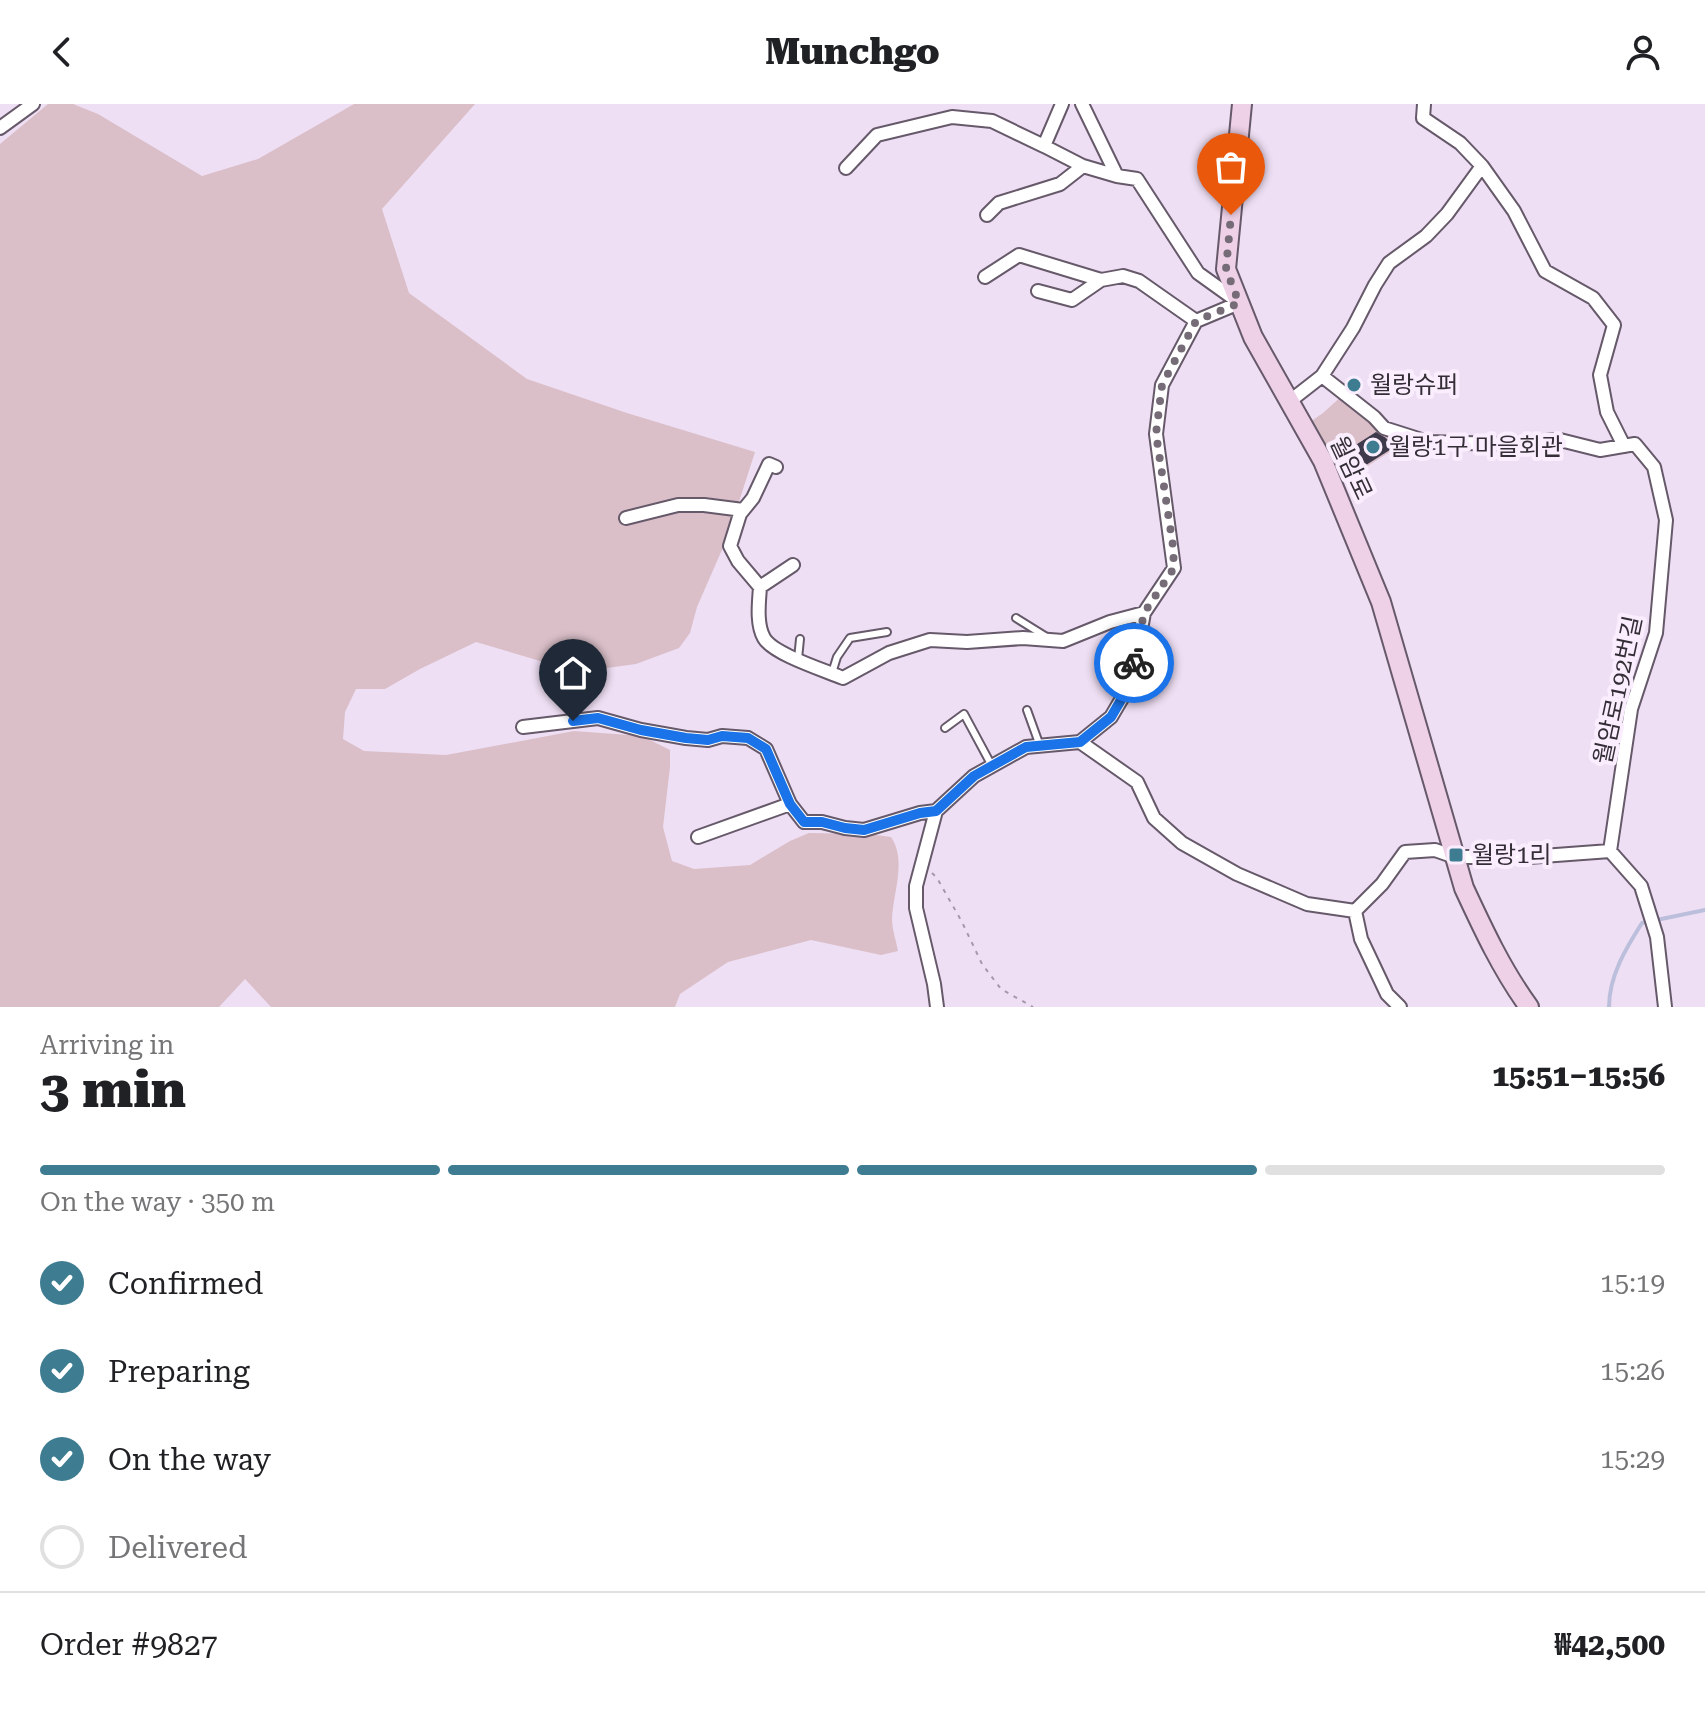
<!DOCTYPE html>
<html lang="en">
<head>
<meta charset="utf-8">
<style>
  body { margin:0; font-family:"Roboto Serif","Noto Sans KR",serif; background:#f6f6f6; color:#202124; height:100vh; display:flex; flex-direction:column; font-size:30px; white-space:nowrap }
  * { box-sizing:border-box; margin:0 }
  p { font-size:26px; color:#757577 }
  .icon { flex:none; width:44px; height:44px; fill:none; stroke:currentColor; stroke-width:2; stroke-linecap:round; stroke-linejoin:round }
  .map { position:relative; height:903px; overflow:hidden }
  .sheet { display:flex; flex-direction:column; background:#fff; flex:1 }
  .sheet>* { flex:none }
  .pin { position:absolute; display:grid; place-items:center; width:68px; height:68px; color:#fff; margin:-82px -34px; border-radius:50% 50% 50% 0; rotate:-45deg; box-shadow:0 0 8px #0007 }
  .pin .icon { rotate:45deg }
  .courier { position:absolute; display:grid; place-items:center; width:80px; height:80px; margin:-40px; border:6px solid #1a73e8; border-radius:50%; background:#fff; color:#222; box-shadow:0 2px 10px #0007 }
  .summary em { font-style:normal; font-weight:800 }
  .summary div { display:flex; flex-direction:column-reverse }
  .summary { display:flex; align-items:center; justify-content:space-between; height:136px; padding:0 40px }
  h1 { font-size:52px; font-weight:800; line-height:60px }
  .bar { display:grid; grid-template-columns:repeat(4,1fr); gap:12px 8px; align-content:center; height:96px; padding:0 40px }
  .bar i { height:10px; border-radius:6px; background:#e0e0e0 }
  .bar .active { background:#3e7c91 }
  .bar p { grid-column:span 4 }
  .line { display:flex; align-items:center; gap:20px; padding:0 40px; border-top:2px solid #e0e0e0 }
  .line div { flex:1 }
  ol { padding:0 40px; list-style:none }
  li { display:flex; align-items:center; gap:24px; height:88px }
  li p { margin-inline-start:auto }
  li .icon { padding:8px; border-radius:50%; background:#3e7c91; color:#fff; stroke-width:4 }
  li:last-child { color:#757577 }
  li i { width:44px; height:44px; border:4px solid #e0e0e0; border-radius:50% }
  header { display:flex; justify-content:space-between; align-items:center; height:104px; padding:0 40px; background:#fff; font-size:36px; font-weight:800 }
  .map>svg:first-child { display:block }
  .green { fill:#dabfc8 }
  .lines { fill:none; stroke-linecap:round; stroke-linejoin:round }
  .stream { stroke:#bbbfdc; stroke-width:4 }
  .building { fill:#3e394b }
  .lane-casing { stroke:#66596a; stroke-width:10 }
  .street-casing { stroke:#66596a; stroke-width:16 }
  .secondary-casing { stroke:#66596a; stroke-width:22 }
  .path { stroke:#a599a9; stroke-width:2; stroke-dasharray:4 6; stroke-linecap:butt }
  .lane { stroke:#fff; stroke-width:6 }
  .street { stroke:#fff; stroke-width:12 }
  .secondary { stroke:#eed0e7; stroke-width:18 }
  .done { stroke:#756c78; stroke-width:8; stroke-dasharray:0 14.4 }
  .route { stroke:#1a73e8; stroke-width:10 }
  .poi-dot { fill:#3e7c91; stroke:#faeefe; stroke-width:3 }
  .labels { text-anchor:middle; stroke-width:8; stroke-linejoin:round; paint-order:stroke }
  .poi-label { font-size:24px; fill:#342e36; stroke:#faeefe; text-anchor:start }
  .street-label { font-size:24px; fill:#342e36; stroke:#faeefe }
</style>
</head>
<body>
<header><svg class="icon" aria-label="back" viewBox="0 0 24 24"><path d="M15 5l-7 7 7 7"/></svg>Munchgo<svg class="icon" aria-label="person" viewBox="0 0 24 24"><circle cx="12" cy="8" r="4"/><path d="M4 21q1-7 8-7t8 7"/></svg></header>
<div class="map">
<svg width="1705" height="903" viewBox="0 0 1705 903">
  <rect width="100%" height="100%" fill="#efdff4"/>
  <path class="green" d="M48 0H73L98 10 202 72 258 55 354 0H475L382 105 409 189 527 275 627 309 755 348 728 432 697 503 690 529 679 544 636 560 577 568 476 538 420 565 385 585H356L345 608 343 635 364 647 446 651 574 627 642 632 670 646V663L663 723 672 757 694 765 750 761 790 737 809 729 868 730 891 733C907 756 893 789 892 815 892 825 896 836 898 847L881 851 811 836 728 858 680 890 675 903H271L245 875 219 903H0V40Z
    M1344 290 1384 324 1396 344 1366 363 1332 378 1304 322 1323 309Z"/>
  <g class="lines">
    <path class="stream" d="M1609 903C1609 872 1626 844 1642 819L1705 806"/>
  </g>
  <path class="building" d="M1376 328 1386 334 1393 344 1366 361 1354 342Z"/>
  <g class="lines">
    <g class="lane-casing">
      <path id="lane" d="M1016 514 1045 532
        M798 555 800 535
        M832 569 837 553 850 534 887 528
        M1027 606 1040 642
        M945 624 964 610 992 662"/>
    </g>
    <g class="street-casing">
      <path id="street" d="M1062 0 1044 42 1083 62
        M1082 0 1117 72 1137 75 1198 169 1237 197
        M0 24 33 0
        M1482 62 1514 107 1545 167 1593 194 1614 221 1600 271 1607 308 1624 342
        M846 64 877 31 952 13 992 17 1044 42
        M987 111 999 99 1060 80 1083 62 1117 72
        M985 173 1019 151 1101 176
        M1038 187 1072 196 1101 176 1123 172 1139 177 1196 217
        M1322 272 1353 224 1375 181 1389 159 1426 132 1447 110 1482 62 1460 39 1423 14 1424 0
        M1290 297 1322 272 1374 313 1384 324 1428 338 1501 340 1560 336 1600 346 1635 340 1654 363 1666 416 1656 529 1631 605 1610 747
        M626 414 678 401H704L743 406
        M793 461 760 483C759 498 756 520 764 534 773 550 824 566 843 574L889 549 930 536 967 538 1023 534 1063 537 1110 518 1144 509
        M760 483 738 457 730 442 740 410 753 394 769 360 776 363
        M523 623 598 614 641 626 686 634 708 636 722 632 748 634 766 645 790 700
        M1080 638 1137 678 1154 714 1182 739 1237 770 1307 800 1355 807
        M698 733 790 700 804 718H822L845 724 864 726 920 709 936 707
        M937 903 934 880 916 804V782L936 707 974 672 1026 643 1080 638 1111 613 1131 579 1144 509 1174 464 1156 330 1162 281 1196 217 1239 199
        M1400 903 1387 890 1361 835 1355 807 1382 780 1405 748 1435 746 1455 753H1529L1610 747 1641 782 1657 833 1665 903"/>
    </g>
    <g class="secondary-casing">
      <path id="secondary" d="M1242 0 1226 165 1253 233 1323 357 1381 498 1464 784C1483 825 1502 866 1529 903"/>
    </g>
    <path class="path" d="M932 769 937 774 962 818 982 860 1001 885 1033 903"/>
    <use href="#lane" class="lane"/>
    <use href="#street" class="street"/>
    <use href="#secondary" class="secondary"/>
  </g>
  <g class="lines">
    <path class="done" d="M1134 559 1144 509 1174 464 1173 442 1156 330 1162 281 1196 217 1239 199 1226 165 1231 111"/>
    <path class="route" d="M573 617 598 614 641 626 686 634 708 636 722 632 748 634 766 645 790 700 804 718H822L845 724 864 726 920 709 936 707 974 672 1026 643 1080 638 1111 613 1131 579 1134 559"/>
  </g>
  <g class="poi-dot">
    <circle cx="1354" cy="281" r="8"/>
    <circle cx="1373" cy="343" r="8"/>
    <rect x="1448" y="743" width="16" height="16" rx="4"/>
  </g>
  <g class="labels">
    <g class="poi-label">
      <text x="1370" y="289">월랑슈퍼</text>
      <text x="1389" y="351">월랑1구 마을회관</text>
      <text x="1472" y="759">월랑1리</text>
    </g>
    <g class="street-label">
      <text transform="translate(1351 364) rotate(65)" y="8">월암로</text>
      <text transform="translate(1618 586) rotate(-78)" y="8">월암로192번길</text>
    </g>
  </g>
</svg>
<div class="pin" style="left:1231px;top:111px;background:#ea580c"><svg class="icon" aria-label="bag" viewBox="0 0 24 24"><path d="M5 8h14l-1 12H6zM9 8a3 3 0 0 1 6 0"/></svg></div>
<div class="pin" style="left:573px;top:617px;background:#1f2937"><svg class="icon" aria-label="home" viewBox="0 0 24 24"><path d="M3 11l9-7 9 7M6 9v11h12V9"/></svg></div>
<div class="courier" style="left:1134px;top:559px"><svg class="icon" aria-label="bike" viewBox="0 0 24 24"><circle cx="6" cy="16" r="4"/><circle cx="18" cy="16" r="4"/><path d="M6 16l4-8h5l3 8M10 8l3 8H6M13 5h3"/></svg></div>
</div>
<section class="sheet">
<div class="summary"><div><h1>3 min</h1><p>Arriving in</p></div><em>15:51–15:56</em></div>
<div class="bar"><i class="active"></i><i class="active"></i><i class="active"></i><i></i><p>On the way · 350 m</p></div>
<ol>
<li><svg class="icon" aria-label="check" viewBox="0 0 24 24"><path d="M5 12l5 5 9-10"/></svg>Confirmed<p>15:19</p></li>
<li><svg class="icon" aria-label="check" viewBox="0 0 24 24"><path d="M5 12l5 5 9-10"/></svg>Preparing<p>15:26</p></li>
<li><svg class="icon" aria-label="check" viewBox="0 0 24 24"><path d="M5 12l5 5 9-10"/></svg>On the way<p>15:29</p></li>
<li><i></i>Delivered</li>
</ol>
<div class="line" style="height:104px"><div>Order #9827</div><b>₩42,500</b></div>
</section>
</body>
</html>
